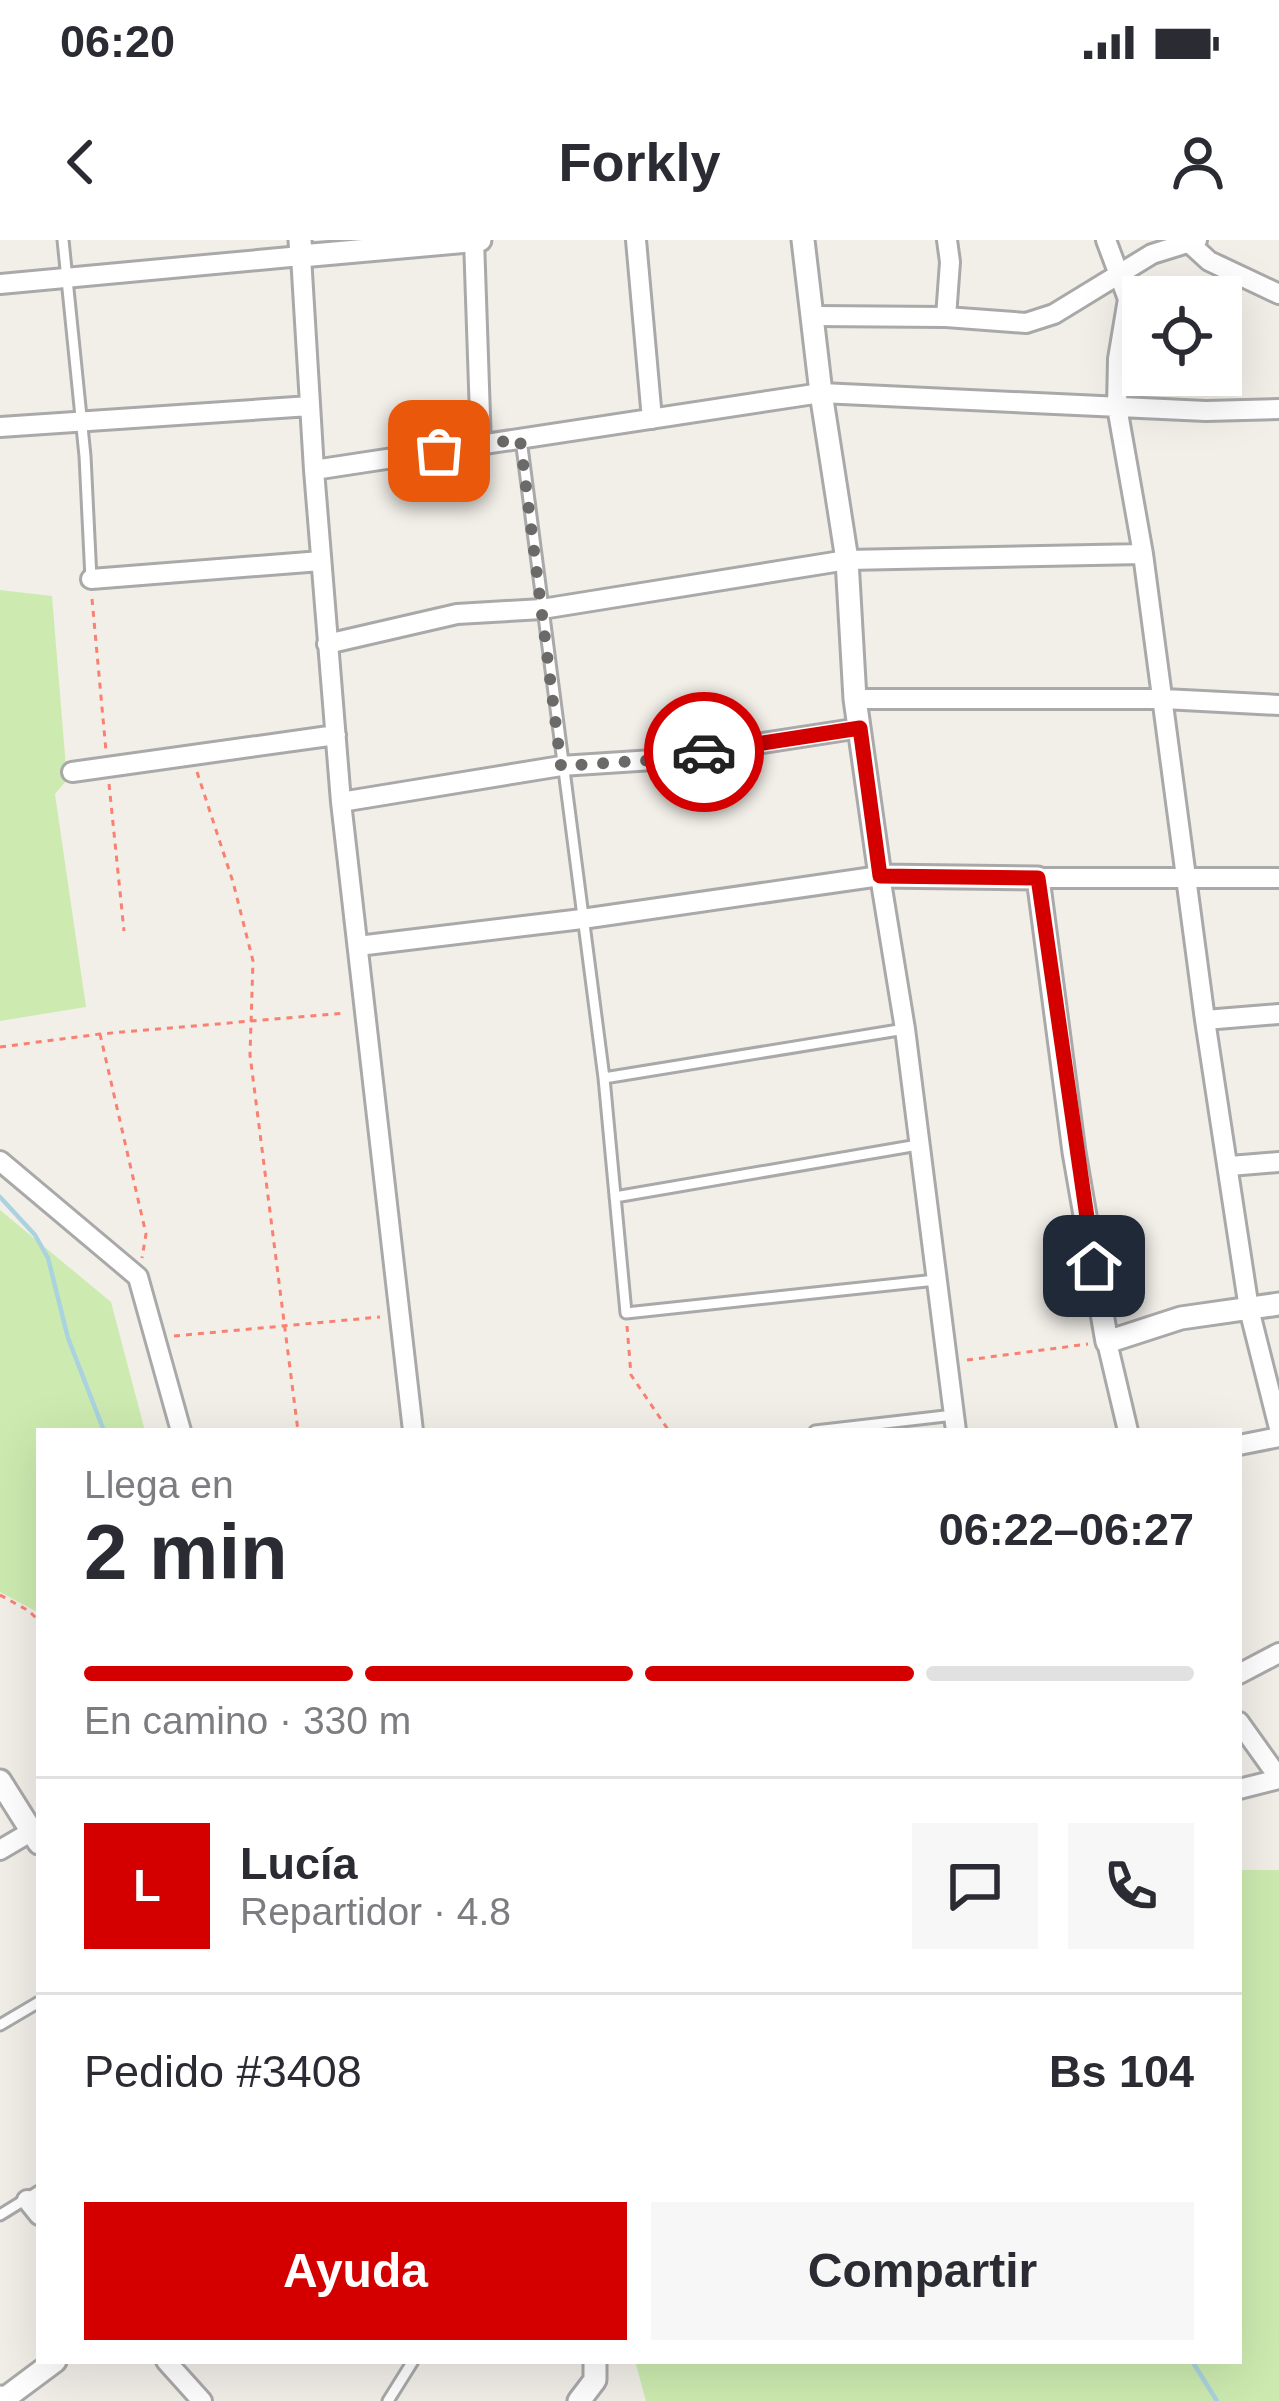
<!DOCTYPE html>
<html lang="es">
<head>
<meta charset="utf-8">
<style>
  body { margin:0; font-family:Arial,sans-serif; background:#f7f7f7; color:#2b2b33; height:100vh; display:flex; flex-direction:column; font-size:45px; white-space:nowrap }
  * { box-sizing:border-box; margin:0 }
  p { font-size:39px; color:#7c7c81 }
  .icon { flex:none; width:66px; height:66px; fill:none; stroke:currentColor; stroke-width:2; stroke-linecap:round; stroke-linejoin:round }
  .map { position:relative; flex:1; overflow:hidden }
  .drawer { position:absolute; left:36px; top:1188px; width:1206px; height:936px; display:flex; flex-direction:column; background:#fff; border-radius:0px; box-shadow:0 12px 48px #0002 }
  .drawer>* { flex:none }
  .controls { position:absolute; left:1122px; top:36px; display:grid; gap:24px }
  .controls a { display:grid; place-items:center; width:120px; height:120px; border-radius:0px; background:#fff; box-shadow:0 12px 48px #0002; font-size:60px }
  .pin { position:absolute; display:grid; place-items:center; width:102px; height:102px; color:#fff; margin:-51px; border-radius:24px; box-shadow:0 6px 18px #0006 }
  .courier { position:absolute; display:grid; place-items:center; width:120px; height:120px; margin:-60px; border:9px solid #d40000; border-radius:50%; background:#fff; color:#222; box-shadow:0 3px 15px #0007 }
  .overview em { font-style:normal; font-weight:700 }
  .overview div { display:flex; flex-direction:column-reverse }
  .overview { display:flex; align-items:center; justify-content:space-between; height:204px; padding:0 48px }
  h1 { font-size:78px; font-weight:700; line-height:90px }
  .bar { display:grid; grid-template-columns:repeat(4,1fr); gap:18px 12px; align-content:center; height:144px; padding:0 48px }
  .bar i { height:15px; border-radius:9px; background:#e1e1e2 }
  .bar .selected { background:#d40000 }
  .bar p { grid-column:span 4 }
  .line { display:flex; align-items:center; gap:30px; padding:0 48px; border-top:3px solid #e1e1e2 }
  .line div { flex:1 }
  .round { display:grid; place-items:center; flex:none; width:126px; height:126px; border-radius:0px; background:#f7f7f7 }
  .action { display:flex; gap:24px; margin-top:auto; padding:24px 48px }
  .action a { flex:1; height:138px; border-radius:0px; background:#d40000; color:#fff; font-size:48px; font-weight:700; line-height:138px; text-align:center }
  .action a+a { background:#f7f7f7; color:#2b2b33 }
  .status { display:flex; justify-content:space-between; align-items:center; height:84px; padding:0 60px; background:#fff; direction:ltr }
  .status svg { height:33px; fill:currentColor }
  header { display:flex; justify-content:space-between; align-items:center; height:156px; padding:0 48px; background:#fff; font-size:54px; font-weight:700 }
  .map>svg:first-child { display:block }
  .grass { fill:#cdebb0 }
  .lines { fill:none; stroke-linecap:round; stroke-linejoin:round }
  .stream { stroke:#aad3df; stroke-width:4.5 }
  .service-casing { stroke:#a9a9a9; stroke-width:15 }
  .minor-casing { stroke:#a9a9a9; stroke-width:24 }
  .tertiary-casing { stroke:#a9a9a9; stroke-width:27 }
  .path { stroke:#fa8072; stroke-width:3; stroke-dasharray:6 6; stroke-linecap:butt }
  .service { stroke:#fff; stroke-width:9 }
  .minor { stroke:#fff; stroke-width:18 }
  .tertiary { stroke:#fff; stroke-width:21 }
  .done { stroke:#6b6a68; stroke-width:12; stroke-dasharray:0 21.6 }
  .route { stroke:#d40000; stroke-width:15 }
</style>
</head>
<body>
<div class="status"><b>06:20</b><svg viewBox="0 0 49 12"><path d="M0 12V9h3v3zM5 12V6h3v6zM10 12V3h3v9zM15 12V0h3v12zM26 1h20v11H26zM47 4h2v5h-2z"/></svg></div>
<header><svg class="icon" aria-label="back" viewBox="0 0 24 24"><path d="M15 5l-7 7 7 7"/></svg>Forkly<svg class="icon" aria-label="person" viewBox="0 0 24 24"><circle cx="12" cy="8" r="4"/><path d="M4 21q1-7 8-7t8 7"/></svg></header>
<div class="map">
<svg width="1279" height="2161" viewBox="0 0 1279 2161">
  <rect width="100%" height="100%" fill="#f2efe9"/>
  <path class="grass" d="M0 350 52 356 67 540 55 554 86 767 0 781Z
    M0 970 111 1062 145 1191H39V1373L0 1352Z
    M1239 1630H1279V2161H646L635 2121H1239Z"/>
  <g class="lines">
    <path class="stream" d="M0 957 35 995 48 1018 68 1098 104 1191
      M1192 2121 1217 2161"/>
    <g class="service-casing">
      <path id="service" d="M63 0 85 216 91 339
        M521 199 604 838 626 1073 936 1040
        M604 838 905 789
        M615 957 918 905
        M815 1191 954 1175
        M0 1785 39 1762
        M0 1975 39 1951
        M388 2161 413 2121"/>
    </g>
    <g class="minor-casing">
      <path id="minor" d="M474 0 481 205
        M636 0 652 179
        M1106 0 1128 59 1118 119 1117 167 1143 314 1205 780 1249 1069 1279 1188
        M1186 0 1209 21 1279 54
        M0 44 301 16 314 230 341 562 413 1191
        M812 76 946 77 1026 83 1054 74 1152 14 1197 0
        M946 77 950 22 947 0
        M0 187 310 166
        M314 230 821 153 1206 171 1279 169
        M91 339 321 321
        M327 404 457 374 542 369 847 320 1143 314
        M855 459H1164L1279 465
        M72 532 336 495
        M341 562 561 526 653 520 860 488
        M1038 638H1279
        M358 706 582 679 880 636 905 789 956 1191
        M1205 780 1279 774
        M0 921 138 1037 181 1191
        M1230 926 1279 922
        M1107 1102 1128 1191
        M1239 1205 1279 1197
        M1239 1434 1279 1413
        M1239 1482 1279 1538
        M1239 1549 1279 1539
        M0 1610 39 1587
        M27 1960 39 1975
        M166 2121 202 2161"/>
    </g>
    <g class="tertiary-casing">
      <path id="tertiary" d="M300 0 301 16 480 0
        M803 0 821 153 847 320 855 459 880 636 1038 638 1074 912 1107 1102 1181 1078 1279 1064
        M0 1541 39 1603
        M0 2157 4 2159 55 2121
        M579 2161 595 2140V2121"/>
    </g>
    <path class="path" d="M92 359 106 511
      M197 532 233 642 253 721 250 815 298 1191
      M109 544 124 691
      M100 794 146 994 142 1018
      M0 807 100 794 345 773
      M627 1086 631 1135 669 1191
      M174 1096 380 1077
      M967 1120 1088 1104
      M0 1355 29 1371 39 1381"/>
    <use href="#service" class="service"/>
    <use href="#minor" class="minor"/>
    <use href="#tertiary" class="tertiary"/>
  </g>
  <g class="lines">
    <path class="done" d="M439 211 520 199 561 526 653 520 704 512"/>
    <path class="route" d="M704 512 860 488 880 636 1038 638 1094 1026"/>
  </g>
</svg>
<div class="controls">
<a><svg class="icon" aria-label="locate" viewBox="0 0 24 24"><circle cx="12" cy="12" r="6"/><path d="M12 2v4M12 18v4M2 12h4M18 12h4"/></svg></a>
</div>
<div class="pin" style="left:439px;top:211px;background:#ea580c"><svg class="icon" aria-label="bag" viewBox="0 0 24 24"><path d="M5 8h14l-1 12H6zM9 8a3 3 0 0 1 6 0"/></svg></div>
<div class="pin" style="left:1094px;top:1026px;background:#1f2937"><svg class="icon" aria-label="home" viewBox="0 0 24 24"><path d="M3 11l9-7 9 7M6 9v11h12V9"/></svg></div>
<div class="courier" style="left:704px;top:512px"><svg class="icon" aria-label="car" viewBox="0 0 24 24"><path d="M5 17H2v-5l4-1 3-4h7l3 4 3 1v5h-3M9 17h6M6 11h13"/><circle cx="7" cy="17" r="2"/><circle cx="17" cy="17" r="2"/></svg></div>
<section class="drawer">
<div class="overview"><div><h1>2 min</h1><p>Llega en</p></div><em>06:22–06:27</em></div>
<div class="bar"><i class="selected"></i><i class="selected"></i><i class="selected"></i><i></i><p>En camino · 330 m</p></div>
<div class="line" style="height:216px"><b class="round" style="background:#d40000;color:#fff">L</b><div><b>Lucía</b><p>Repartidor · 4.8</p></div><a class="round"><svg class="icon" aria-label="chat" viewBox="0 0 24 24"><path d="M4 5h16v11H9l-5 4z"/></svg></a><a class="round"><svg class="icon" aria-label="phone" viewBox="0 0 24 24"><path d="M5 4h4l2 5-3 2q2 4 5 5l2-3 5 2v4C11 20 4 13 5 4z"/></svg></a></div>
<div class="line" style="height:156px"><div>Pedido #3408</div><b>Bs 104</b></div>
<div class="action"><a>Ayuda</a><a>Compartir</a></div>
</section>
</div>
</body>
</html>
